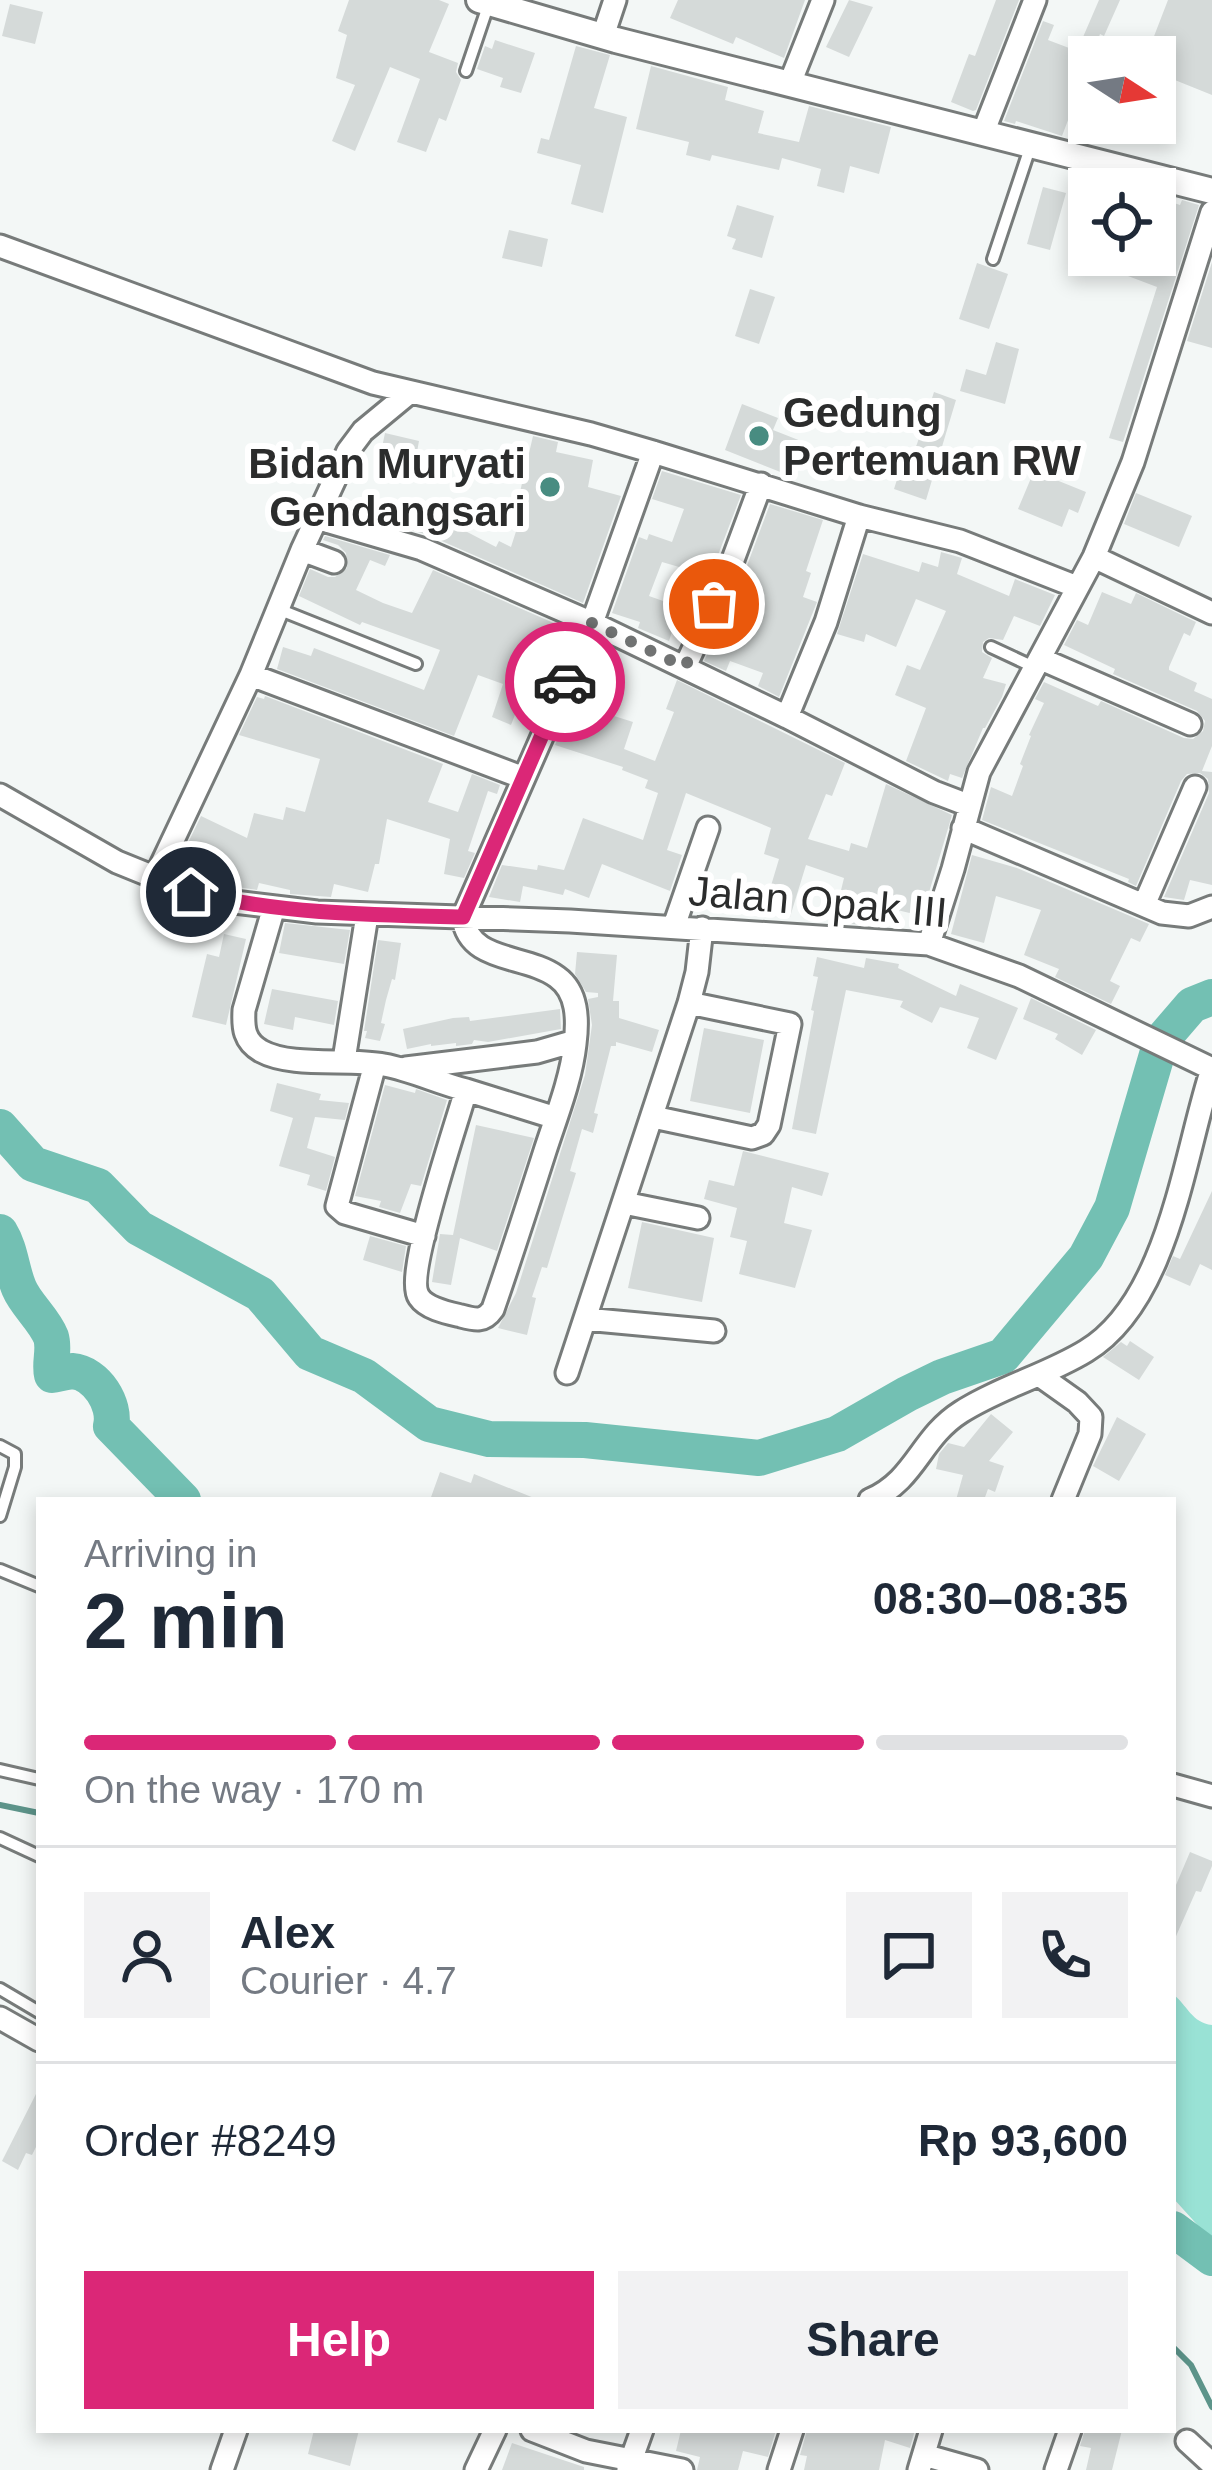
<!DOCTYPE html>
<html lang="en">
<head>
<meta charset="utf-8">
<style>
  body { margin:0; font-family:Helvetica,sans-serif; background:#f2f2f3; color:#1f2937; height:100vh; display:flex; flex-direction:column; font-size:45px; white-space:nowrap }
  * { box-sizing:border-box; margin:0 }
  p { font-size:39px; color:#747a83 }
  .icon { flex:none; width:66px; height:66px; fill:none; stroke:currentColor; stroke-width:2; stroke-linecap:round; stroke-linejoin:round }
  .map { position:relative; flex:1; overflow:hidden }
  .sheet { position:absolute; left:36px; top:1497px; width:1140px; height:936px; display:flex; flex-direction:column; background:#fff; border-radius:0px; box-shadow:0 6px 18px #0003 }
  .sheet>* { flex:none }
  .needle { width:78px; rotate:102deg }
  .tools { position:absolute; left:1068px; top:36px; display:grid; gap:24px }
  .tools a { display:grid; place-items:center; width:108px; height:108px; border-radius:0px; background:#fff; box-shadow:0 6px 18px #0003; font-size:60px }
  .pin { position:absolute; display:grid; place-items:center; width:102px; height:102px; color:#fff; margin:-51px; border:6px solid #fff; border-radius:50%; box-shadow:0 3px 12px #0007 }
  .courier { position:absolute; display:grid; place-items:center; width:120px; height:120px; margin:-60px; border:9px solid #db2777; border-radius:50%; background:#fff; color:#222; box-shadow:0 3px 15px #0007 }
  .head em { font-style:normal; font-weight:800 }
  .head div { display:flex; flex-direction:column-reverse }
  .head { display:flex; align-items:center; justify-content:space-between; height:204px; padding:0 48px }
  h1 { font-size:78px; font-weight:800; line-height:90px }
  .bar { display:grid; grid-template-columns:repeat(4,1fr); gap:18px 12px; align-content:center; height:144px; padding:0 48px }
  .bar i { height:15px; border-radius:9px; background:#e0e1e3 }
  .bar .active { background:#db2777 }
  .bar p { grid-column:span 4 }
  .line { display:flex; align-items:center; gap:30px; padding:0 48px; border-top:3px solid #e0e1e3 }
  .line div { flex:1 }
  .round { display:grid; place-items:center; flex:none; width:126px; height:126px; border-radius:0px; background:#f2f2f3 }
  .action { display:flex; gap:24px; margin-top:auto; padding:24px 48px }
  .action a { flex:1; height:138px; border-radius:0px; background:#db2777; color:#fff; font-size:48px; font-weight:800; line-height:138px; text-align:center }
  .action a+a { background:#f2f2f3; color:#1f2937 }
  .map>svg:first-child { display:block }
  .green { fill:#99e2d5 }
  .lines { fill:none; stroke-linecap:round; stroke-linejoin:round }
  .stream { stroke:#5d948a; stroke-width:6 }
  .river { stroke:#73c0b3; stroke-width:36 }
  .building { fill:#d5dad9 }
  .service-casing { stroke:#777b7a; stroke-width:16 }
  .minor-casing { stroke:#777b7a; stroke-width:27 }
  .tertiary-casing { stroke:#777b7a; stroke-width:30 }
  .service { stroke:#fff; stroke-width:10 }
  .minor { stroke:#fff; stroke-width:21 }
  .tertiary { stroke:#fff; stroke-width:24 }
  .done { stroke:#717373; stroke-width:12; stroke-dasharray:0 21.6 }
  .route { stroke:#db2777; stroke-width:15 }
  .poi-dot { fill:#488c81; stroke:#fff; stroke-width:4.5 }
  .labels { text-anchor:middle; stroke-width:12; stroke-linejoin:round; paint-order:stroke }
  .poi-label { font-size:42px; font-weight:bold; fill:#2b2c2c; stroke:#fff; text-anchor:start }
  .street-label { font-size:42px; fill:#2b2c2c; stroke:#fff }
</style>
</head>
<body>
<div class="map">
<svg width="1212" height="2470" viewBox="0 0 1212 2470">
  <rect width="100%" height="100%" fill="#f3f7f6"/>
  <path class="green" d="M1173 1994C1187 2005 1192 2023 1212 2025V2241L1173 2198Z"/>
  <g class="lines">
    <path class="stream" d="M0 1805 39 1813
      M1173 2347 1191 2365 1212 2407"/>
    <path class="river" d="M0 1127 33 1164 98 1186 139 1228 260 1294 310 1353 364 1376 429 1424 489 1439 585 1440 759 1458 837 1434 907 1394 942 1377 1003 1356 1086 1257 1112 1208 1161 1041 1192 1005 1212 997
      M0 1232C11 1250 11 1269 19 1288 26 1305 44 1319 51 1337 55 1350 49 1363 52 1375 54 1375 71 1371 72 1371 97 1373 116 1405 111 1426L183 1500
      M1173 2229 1212 2258"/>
  </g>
  <path class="building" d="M349 0H439L449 4 429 52 458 63 456 72 461 80 446 121 439 118 426 152 397 142 420 79 390 67 355 151 332 141 355 85 336 78 347 35 338 31Z
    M678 0H805L784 58 736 37 733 44 670 18Z
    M849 0 873 7 849 57 826 47Z
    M996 0H1019L976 110 973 111 951 102 969 54 975 56Z
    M1099 0H1120L1104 36 1100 34 1092 57H1089V65L1062 136 1016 121 1015 124 1004 121 1043 21 1054 25 1048 40 1077 51Z
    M1168 0H1212V95L1155 72V57H1146Z
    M10 4 43 12 35 44 2 36Z
    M495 40 535 53 521 93 500 87 503 78 477 69 485 46 492 49Z
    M576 46 610 55 594 108 627 117 603 213 571 204 581 165 537 153 541 138 549 140Z
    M651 66 728 87 725 100 764 111 758 133 799 142 809 106 891 127 879 174 850 166 844 193 817 186 821 169 782 158 779 170 712 155 710 161 686 155 689 142 636 129Z
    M1043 187 1066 193 1050 250 1027 244Z
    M1162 199 1180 205 1182 200 1199 205 1123 442 1109 438 1157 287 1128 276 1130 272 1086 259 1087 255H1155V220Z
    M737 205 774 216 762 258 732 249 736 239 727 236Z
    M509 230 548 239 542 267 502 258Z
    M1212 262V348L1187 341Z
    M977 263 1008 274 989 329 959 319Z
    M750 289 775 297 759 344 735 336Z
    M996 342 1019 349 1005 404 960 391 966 369 986 375Z
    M934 392 956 400 926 500 894 489 902 464 907 466 917 444Z
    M742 404 778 418 773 430 801 441 788 475 725 450Z
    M385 433 419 441 415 463 380 457Z
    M533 436 558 442 556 452 593 460 588 487 621 496 583 603 428 535 387 523 395 508 443 531 448 522 496 547 499 541 511 547 528 494 520 492Z
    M662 471 741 495 710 576 662 562 649 596 680 607 669 641 638 628 640 622 612 613 639 537 647 540 649 534 672 542 684 509 652 499Z
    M1034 471 1086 492 1078 513 1069 509 1062 527 1018 509Z
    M1136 493 1192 516 1179 547 1124 524Z
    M770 504 823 520 806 571 811 573 803 597 817 602 779 697 758 686 763 673 730 661 726 671 704 661 742 579Z
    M325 536 390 555 385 566 370 560 356 590 383 603 412 613 433 570 572 631 557 665 538 656 511 725 492 717 503 684 478 675 454 736 277 669 283 647 311 656 314 648 424 690 440 650 362 622 360 625 299 596 310 569 328 577H335L347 568 346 553 338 545 323 540Z
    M941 552 962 558 957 574 1009 596 1015 579 1055 595 1040 626 1014 616 1003 640 989 638 983 642 982 652 992 658 983 678 1006 684 1002 697 985 728H983L962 778 950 774 948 781 906 761 926 708 895 695 907 665 920 670 946 611 916 599 896 647 866 634 864 642 837 634 863 554 919 572 922 562 938 567Z
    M1102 592 1131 604 1136 593 1196 622 1190 636 1184 633 1169 667V670L1197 683 1194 691 1212 699V746L1202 771 1212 772V885L1190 880 1184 900 1164 897 1209 793 1208 779 1200 773 1187 774 1181 781 1136 886 1128 882 1129 879 982 820 991 787 1012 796 1023 766 1020 764 1031 736 1029 735 1044 703 1035 699 1044 682 1098 706 1101 701 1184 738 1193 739 1203 731 1205 721 1197 711 1113 674 1115 669 1064 645 1077 620 1088 625Z
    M677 680 845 763 832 796 826 794 808 839 849 851 851 843 867 848 886 784 952 815 922 916 893 909 889 910 885 926 833 923 844 878 806 865 790 917 764 909 779 859 764 854 771 828 686 793 667 850 682 855 670 891 602 864 589 898 565 889 563 895 523 886 520 902 489 897 502 865 537 870 538 865 564 870 583 818 643 840 658 793 645 788 648 780 622 770 623 767 555 745 573 703 633 722 624 749 655 761 674 712 666 709Z
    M265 696 443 764 428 802 458 812 472 774 500 785 497 794 488 791 468 851 475 853 464 878 444 874 450 839 387 819 379 864H375L368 892 334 884 331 897 290 894V890L259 883 257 890 223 885 205 879 208 873 183 870 186 847 201 816 247 838 254 813 283 820 286 807 305 812 320 759 239 735 257 697 264 699Z
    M972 855 1017 868 1149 924 1140 942 1131 938 1110 981 1120 986 1111 1004 1055 977 1059 969 1024 955 1041 910 996 896 984 943 951 934Z
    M285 923 350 930 344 964 279 953Z
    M224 934 246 939 226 1025 192 1017 207 954 219 957Z
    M378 940 401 943 395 980 392 979 386 1000 381 1023 385 1024 380 1041 365 1038 367 1031H364Z
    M577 952 617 955 613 1001H619V1018L659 1030 652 1052 616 1042V1046H611L594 1113 598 1114 593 1133 582 1129 570 1171 576 1173 547 1268 542 1267 532 1297 536 1298 527 1335 498 1328 516 1293 585 1075 592 1025 588 999 598 997V993L586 992 575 974Z
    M817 957 864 968 866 958 899 964 898 968 956 996 960 984 1018 1008 996 1060 967 1048 979 1018 940 1007 932 1023 900 1007 903 1001 846 990 816 1134 792 1129 814 1011 811 1010 818 977 813 976Z
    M272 989 338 1001 334 1025 295 1017 293 1030 264 1024Z
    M1031 998 1096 1030 1082 1055 1055 1039 1058 1034 1023 1019Z
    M560 1009 561 1029 488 1042 474 1040 472 1044 456 1046V1043L431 1046V1044L407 1049 403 1029 453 1018 469 1017 470 1021Z
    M704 1028 764 1040 750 1113 690 1101Z
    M277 1083 321 1094 319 1100 349 1103 345 1120 315 1117 307 1148 335 1157 326 1191 307 1185 310 1175 279 1166 293 1118 270 1111Z
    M385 1085 415 1093 416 1089 447 1100 421 1186 411 1184 400 1213 379 1207 381 1201 355 1196Z
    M476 1125 534 1138 497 1251 460 1238 451 1285 432 1282 440 1234 453 1235Z
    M743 1151 829 1173 822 1196 792 1187 784 1223 812 1230 795 1288 739 1274 747 1241 730 1237 737 1208 704 1199 709 1180 734 1186Z
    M1212 1191V1270L1200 1264 1190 1286 1165 1275 1173 1256 1180 1259Z
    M642 1222 714 1238 702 1302 628 1288Z
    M370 1236 406 1246 402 1272 363 1260Z
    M1130 1341 1154 1357 1139 1380 1103 1357 1121 1342 1127 1346Z
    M991 1414 1013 1432 989 1461 1004 1466 995 1492 988 1489 984 1500H956L963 1475 936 1469 939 1454 948 1443 964 1447Z
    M1117 1417 1146 1434 1119 1481 1093 1466Z
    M440 1472 471 1483 474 1474 539 1500H430Z
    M1190 1852 1212 1861V1866L1201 1892 1196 1891 1173 1943V1892Z
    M39 2088V2141L32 2155 26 2153 18 2170 2 2161Z
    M314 2430H359L350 2466 308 2454Z
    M681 2430H776L768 2457 743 2451 738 2470H697L700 2457 676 2451Z
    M807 2430H915L910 2448 885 2440 879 2470H804L807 2456 800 2455Z
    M1085 2430H1122L1112 2470H1086L1091 2448 1080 2446Z
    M512 2443 584 2467V2470H502Z"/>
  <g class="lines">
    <g class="service-casing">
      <path id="service" d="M466 71 488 6
        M993 259 1031 145
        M278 609 416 664
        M991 647 1036 668
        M0 1446 15 1454V1467L0 1516
        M0 1570 39 1586
        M0 1770 39 1779
        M0 1838 39 1856
        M0 1989 39 2012"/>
    </g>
    <g class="minor-casing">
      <path id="minor" d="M603 36 615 0
        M790 83 823 0
        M983 133 1035 0
        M0 246 373 383 591 434 653 452 859 516 960 541 1077 587
        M316 518 422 549 592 623 653 452
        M302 550 334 562
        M1094 557 1212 613
        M1041 659 1190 724
        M685 667 728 573 761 484
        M251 675 524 778
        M787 717 826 622 859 516
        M0 795 117 862 191 892 226 901 317 912 570 921 929 944 1019 976 1212 1069
        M963 828 1162 913 1189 916 1212 907
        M155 878 251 675 302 550 348 451 363 431 409 393
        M1144 905 1195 787
        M274 907 244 1010C243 1028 244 1041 261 1051 292 1068 348 1058 384 1065 412 1070 438 1083 466 1090 457 1123 404 1276 419 1297 427 1309 448 1313 461 1316 476 1320 484 1322 493 1309 511 1257 528 1204 545 1151 556 1117 571 1080 575 1044 578 1020 578 992 557 977 526 954 468 963 463 917L592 623 787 717 934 792 968 805
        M674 926 708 828
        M929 944 953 869 979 772 1094 557 1133 462 1212 212
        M344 1060 367 915
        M375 1064 337 1206 345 1213 424 1236
        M406 1068 537 1052 575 1041
        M466 1090 556 1118
        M653 1117 752 1138 763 1134 769 1125 790 1024 689 1003
        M624 1203 698 1218
        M585 1319 714 1331
        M567 1373 689 1003 697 972 702 928
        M1039 1375 1077 1402 1091 1417 1090 1434 1063 1500
        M870 1500C916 1480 920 1438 961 1412 1000 1387 1047 1375 1086 1351 1169 1301 1184 1154 1212 1069
        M1173 1785 1212 1796
        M0 2018 39 2040
        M532 2430 586 2451 682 2470
        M1187 2441 1212 2464
        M924 2455 977 2470
        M628 2469 642 2430
        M222 2470 236 2430
        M476 2470 495 2430
        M779 2470 792 2430
        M919 2470 931 2430
        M1056 2470 1070 2430"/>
    </g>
    <g class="tertiary-casing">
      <path id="tertiary" d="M479 0 616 40 1212 191"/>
    </g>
    <use href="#service" class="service"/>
    <use href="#minor" class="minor"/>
    <use href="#tertiary" class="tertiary"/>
  </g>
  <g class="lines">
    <path class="done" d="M565 682 592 623 685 667 714 604"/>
    <path class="route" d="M191 892C280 914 371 915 463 917L565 682"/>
  </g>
  <g class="poi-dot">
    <circle cx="759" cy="436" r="12"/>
    <circle cx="550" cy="487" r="12"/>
  </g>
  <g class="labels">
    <g class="poi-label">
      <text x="783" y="427">Gedung<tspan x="783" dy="48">Pertemuan RW</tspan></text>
      <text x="526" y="478" text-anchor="end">Bidan Muryati<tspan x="526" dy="48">Gendangsari</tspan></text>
    </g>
    <g class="street-label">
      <text transform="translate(818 901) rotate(5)" y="15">Jalan Opak III</text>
    </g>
  </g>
</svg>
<div class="tools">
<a><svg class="needle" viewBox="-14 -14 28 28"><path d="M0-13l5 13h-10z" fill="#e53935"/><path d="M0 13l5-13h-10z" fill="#747a83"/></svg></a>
<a><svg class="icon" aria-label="locate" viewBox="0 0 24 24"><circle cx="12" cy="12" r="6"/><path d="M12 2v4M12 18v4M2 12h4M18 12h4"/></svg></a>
</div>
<div class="pin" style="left:714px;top:604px;background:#ea580c"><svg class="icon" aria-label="bag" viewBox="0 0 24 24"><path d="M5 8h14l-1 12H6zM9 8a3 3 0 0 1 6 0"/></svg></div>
<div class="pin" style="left:191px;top:892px;background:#1f2937"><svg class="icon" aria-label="home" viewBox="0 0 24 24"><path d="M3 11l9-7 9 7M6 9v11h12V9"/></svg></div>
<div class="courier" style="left:565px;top:682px"><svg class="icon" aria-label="car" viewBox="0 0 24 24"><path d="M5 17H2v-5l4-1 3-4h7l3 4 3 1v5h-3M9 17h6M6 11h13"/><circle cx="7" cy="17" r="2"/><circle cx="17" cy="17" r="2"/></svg></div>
<section class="sheet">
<div class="head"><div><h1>2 min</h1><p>Arriving in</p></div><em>08:30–08:35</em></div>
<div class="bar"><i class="active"></i><i class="active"></i><i class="active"></i><i></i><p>On the way · 170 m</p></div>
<div class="line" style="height:216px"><a class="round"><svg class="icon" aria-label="person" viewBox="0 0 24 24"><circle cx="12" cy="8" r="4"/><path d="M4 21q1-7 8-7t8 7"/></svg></a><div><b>Alex</b><p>Courier · 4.7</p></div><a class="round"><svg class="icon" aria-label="chat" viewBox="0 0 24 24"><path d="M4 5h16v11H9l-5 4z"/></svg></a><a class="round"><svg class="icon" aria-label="phone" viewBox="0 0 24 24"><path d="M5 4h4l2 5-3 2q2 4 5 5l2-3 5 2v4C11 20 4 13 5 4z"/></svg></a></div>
<div class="line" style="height:156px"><div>Order #8249</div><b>Rp 93,600</b></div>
<div class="action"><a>Help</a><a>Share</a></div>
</section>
</div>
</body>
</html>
